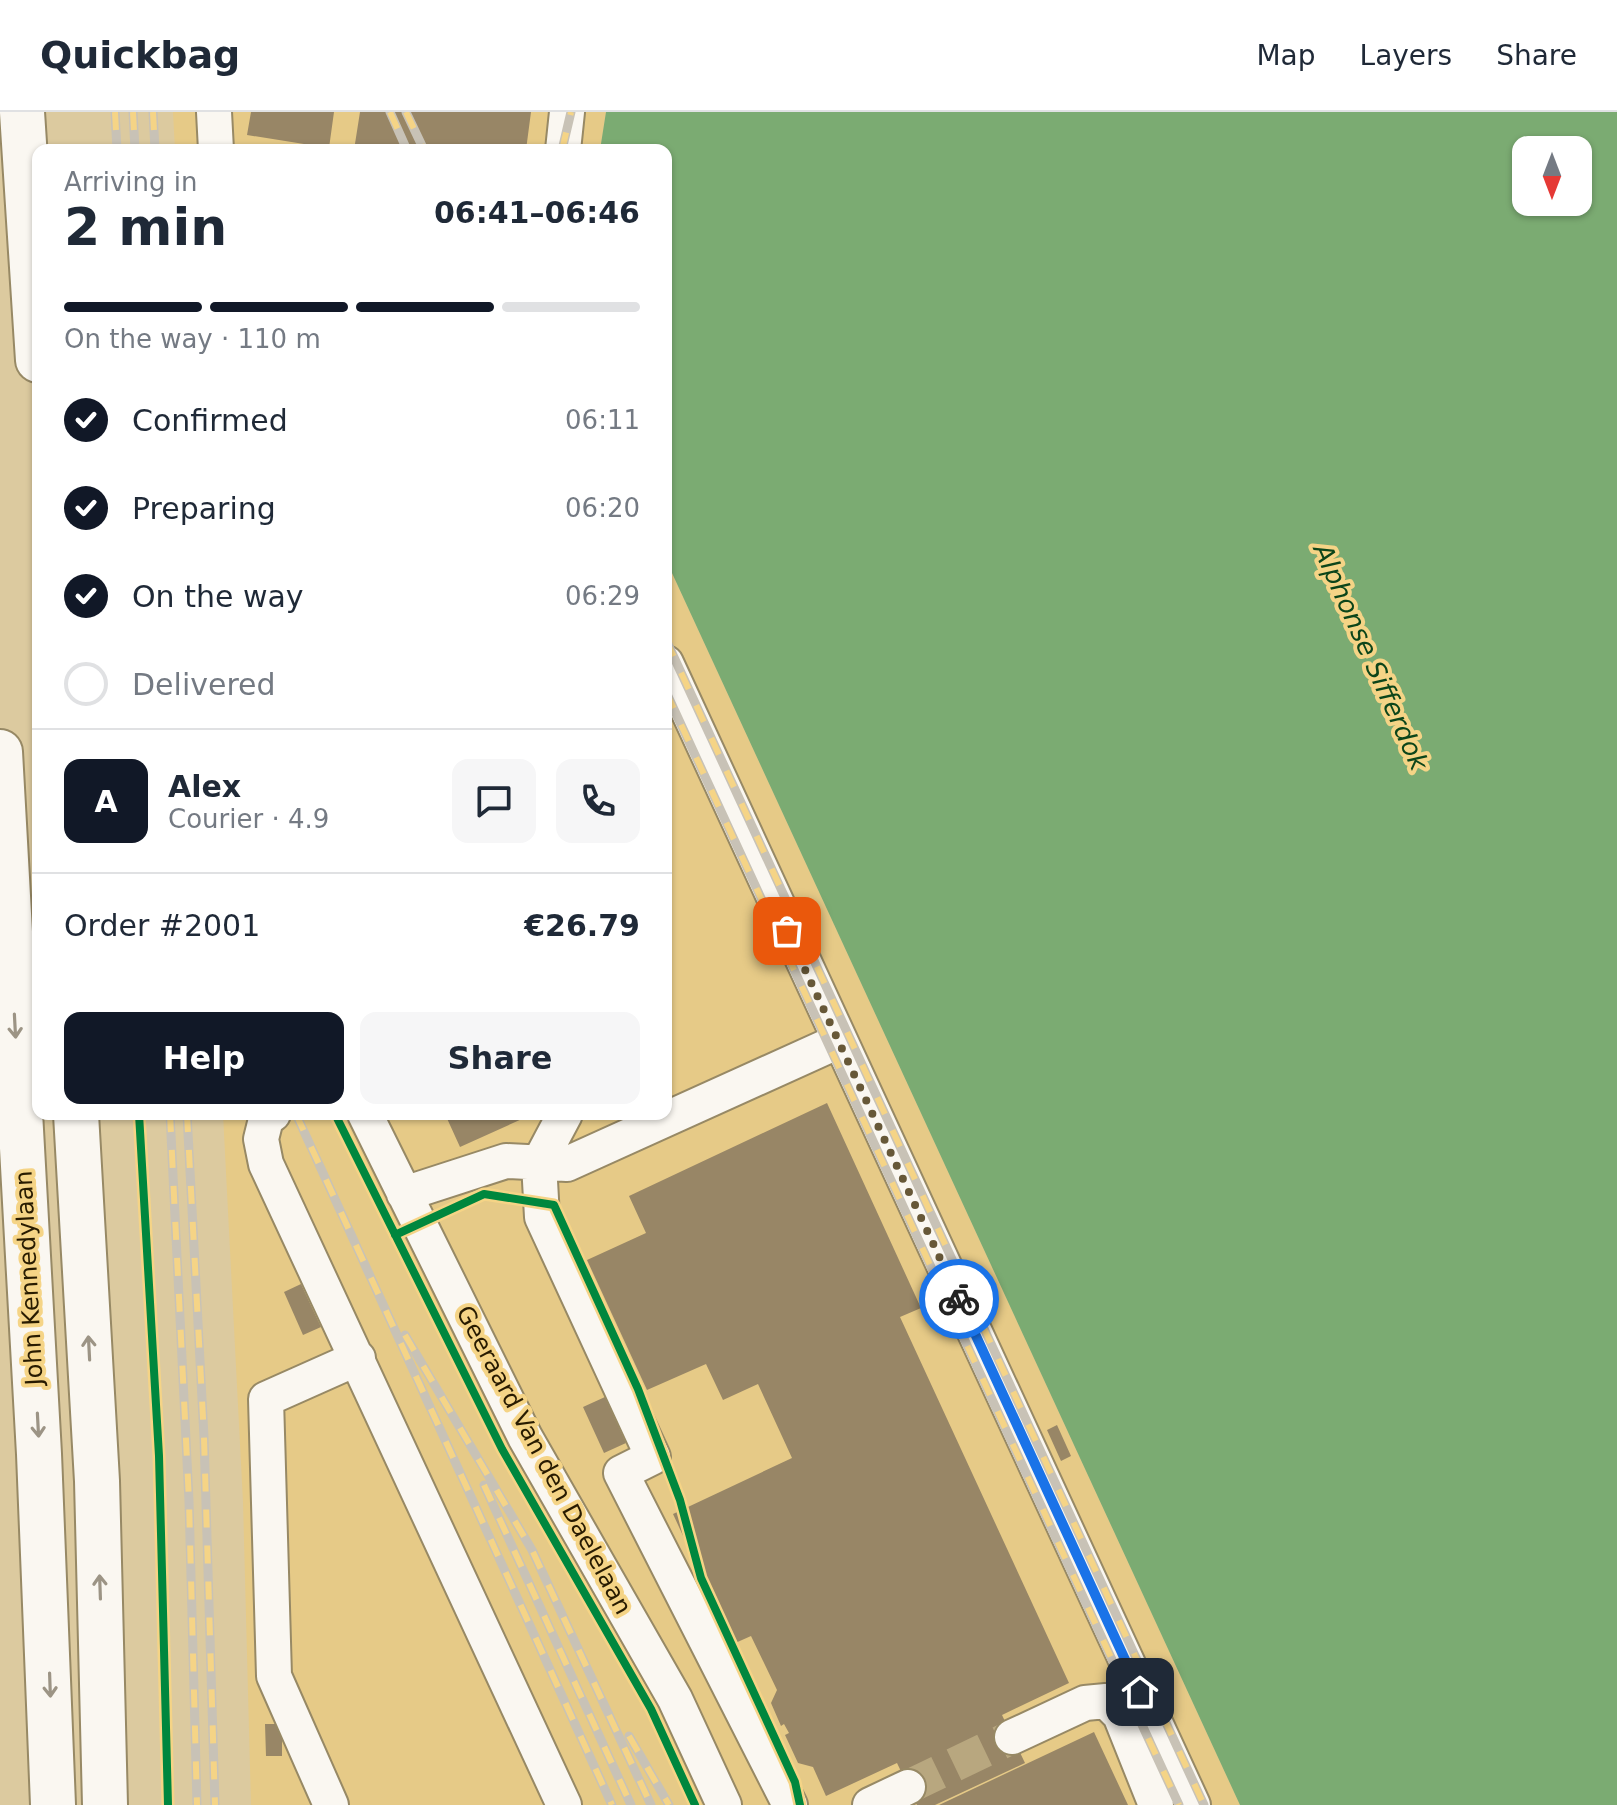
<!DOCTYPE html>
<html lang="en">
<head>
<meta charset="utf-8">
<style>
  body { margin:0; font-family:"DejaVu Sans",sans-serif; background:#f6f6f7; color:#1f2937; height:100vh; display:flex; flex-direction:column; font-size:30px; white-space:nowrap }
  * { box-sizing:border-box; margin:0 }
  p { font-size:26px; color:#747a83 }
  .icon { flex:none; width:44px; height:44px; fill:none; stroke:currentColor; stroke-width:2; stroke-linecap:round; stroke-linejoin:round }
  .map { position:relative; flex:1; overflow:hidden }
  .details { position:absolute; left:32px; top:32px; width:640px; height:976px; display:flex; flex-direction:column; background:#fff; border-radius:16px; box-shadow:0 2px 6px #0004 }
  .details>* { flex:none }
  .needle { width:52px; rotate:180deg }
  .fabs { position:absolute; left:1512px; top:24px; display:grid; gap:16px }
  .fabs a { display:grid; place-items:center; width:80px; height:80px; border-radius:16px; background:#fff; box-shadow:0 2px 6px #0004; font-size:40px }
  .pin { position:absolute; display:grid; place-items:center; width:68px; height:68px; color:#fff; margin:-34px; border-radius:16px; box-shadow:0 4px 12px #0006 }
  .courier { position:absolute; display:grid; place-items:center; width:80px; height:80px; margin:-40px; border:6px solid #1a73e8; border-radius:50%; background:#fff; color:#222; box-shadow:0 2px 10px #0007 }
  .head em { font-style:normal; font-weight:700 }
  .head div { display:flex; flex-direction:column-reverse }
  .head { display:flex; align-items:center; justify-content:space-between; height:136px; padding:0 32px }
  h1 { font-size:52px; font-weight:700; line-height:60px }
  .bar { display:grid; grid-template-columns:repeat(4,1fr); gap:12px 8px; align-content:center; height:96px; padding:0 32px }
  .bar i { height:10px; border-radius:6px; background:#e0e1e3 }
  .bar .selected { background:#111827 }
  .bar p { grid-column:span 4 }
  .line { display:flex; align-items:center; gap:20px; padding:0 32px; border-top:2px solid #e0e1e3 }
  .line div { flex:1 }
  .round { display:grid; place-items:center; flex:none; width:84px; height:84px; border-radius:16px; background:#f6f6f7 }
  ol { padding:0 32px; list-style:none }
  li { display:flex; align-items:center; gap:24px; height:88px }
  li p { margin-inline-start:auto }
  li .icon { padding:8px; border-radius:50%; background:#111827; color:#fff; stroke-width:4 }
  li:last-child { color:#747a83 }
  li i { width:44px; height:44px; border:4px solid #e0e1e3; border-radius:50% }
  .action { display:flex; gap:16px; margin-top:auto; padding:16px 32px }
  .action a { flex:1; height:92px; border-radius:16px; background:#111827; color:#fff; font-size:32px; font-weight:700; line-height:92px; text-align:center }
  .action a+a { background:#f6f6f7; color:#1f2937 }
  header { display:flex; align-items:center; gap:48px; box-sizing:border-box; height:112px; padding:0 40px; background:#fff; border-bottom:2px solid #e0e1e3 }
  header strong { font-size:38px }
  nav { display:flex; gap:44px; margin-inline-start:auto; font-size:28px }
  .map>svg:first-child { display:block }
  .built { fill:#e6ca87 }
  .water { fill:#7bab72; fill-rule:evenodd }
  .building { fill:#988666 }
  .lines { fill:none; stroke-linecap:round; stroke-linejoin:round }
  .minor-tunnel { stroke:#b8a77f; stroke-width:34; stroke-dasharray:34 17; stroke-linecap:butt }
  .minor-casing { stroke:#978965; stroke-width:38 }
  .highway-casing { stroke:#978965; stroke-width:48 }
  .minor { stroke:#faf7f1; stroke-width:34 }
  .highway { stroke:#faf7f1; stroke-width:44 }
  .rail-casing { stroke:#c8c2b6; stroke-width:9 }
  .rail { stroke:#f5d486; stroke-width:6; stroke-dasharray:18; stroke-linecap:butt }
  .cycleway-casing { stroke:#f5d486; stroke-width:13 }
  .cycleway { stroke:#00873e; stroke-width:8 }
  .oneway { stroke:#9c9485 }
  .done { stroke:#675838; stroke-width:8; stroke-dasharray:0 14.4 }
  .route { stroke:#1a73e8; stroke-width:10 }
  .labels { text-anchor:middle; stroke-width:8; stroke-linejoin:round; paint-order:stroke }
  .street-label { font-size:24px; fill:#281b00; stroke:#f5d486 }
  .water-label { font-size:26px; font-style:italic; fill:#0c451a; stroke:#f5d486 }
</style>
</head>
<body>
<header>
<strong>Quickbag</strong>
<nav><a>Map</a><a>Layers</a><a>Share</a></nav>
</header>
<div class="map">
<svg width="1617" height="1693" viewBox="0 0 1617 1693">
  <rect width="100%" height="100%" fill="#dcca9f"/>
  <path class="built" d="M173 0H606L600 38H175Z
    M666 448 1240 1693H251L243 1390 223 1002H666Z"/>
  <path class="water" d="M606 0H1617V1693H1240L666 448V38H600ZM1526 38H1578V90H1526Z"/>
  <path class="building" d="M251 0H334L329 36 247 23Z
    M360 0H531L526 38H354Z
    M827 991 921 1196 900 1205 1069 1571 1002 1603 1025 1651 935 1693H917L897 1651 826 1684 813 1655 798 1651 785 1623 789 1621 784 1612 781 1614 771 1591 777 1578 751 1524 733 1532 673 1402 792 1346 758 1272 723 1288 706 1252 647 1278 587 1148 646 1121 629 1084Z
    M445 1002H533L460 1035Z
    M301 1172 321 1215 303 1223 284 1180Z
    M605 1285 626 1331 604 1341 583 1295Z
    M1057 1313 1071 1344 1061 1349 1047 1318Z
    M265 1612H282V1644H266Z
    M1094 1620 1128 1693H939Z"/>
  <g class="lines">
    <path class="minor-tunnel" d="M908 1675 1012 1625"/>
    <g class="minor-casing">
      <path id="minor" d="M214 0 216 38
        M563 38 567 0
        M666 551 1193 1693
        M273 1002 266 1007 261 1027 266 1052 564 1693
        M365 1002 525 1325 675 1587 724 1693
        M565 1002 539 1051 542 1105 653 1345 621 1361 790 1693
        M404 1082 506 1049 567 1052 839 929
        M1012 1625 1085 1591 1106 1589 1120 1603 1156 1693
        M331 1693 274 1564 266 1287 358 1246
        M870 1693 908 1675"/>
    </g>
    <g class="highway-casing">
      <path id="highway" d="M22 0 38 248
        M0 640 39 1342 53 1693
        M76 1002 97 1369 105 1693"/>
    </g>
    <use href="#minor" class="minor"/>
    <use href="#highway" class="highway"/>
    <g class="rail-casing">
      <path id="rail" d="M115 0 117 38
        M133 0 135 38
        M153 0 155 38
        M390 0 407 38
        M406 0 424 38
        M562 38 571 0
        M666 528 1204 1693
        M666 580 1179 1693
        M170 1002 189 1389 197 1693
        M187 1002 204 1325 215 1693
        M296 1002 612 1693
        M405 1223 532 1438 651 1693
        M484 1373 631 1693
        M629 1624 669 1693"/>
    </g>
    <use href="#rail" class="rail"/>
    <g class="cycleway-casing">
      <path id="cycleway" d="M139 1002 159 1344 168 1693
        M335 1002 502 1337 651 1597 695 1693
        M395 1123 484 1082 554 1093 638 1277 680 1388 701 1466 795 1670 800 1693"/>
    </g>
    <use href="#cycleway" class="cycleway"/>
  </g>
  <defs><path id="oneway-shaft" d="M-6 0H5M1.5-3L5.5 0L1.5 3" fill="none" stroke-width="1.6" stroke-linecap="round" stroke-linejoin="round" transform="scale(2)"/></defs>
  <g class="oneway">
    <use href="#oneway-shaft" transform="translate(15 914) rotate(87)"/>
    <use href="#oneway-shaft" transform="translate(89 1236) rotate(-93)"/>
    <use href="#oneway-shaft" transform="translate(38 1313) rotate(87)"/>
    <use href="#oneway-shaft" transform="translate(100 1475) rotate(-92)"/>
    <use href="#oneway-shaft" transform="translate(50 1573) rotate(88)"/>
  </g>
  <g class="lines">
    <path class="done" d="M787 819 959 1187"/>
    <path class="route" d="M959 1187 1140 1580"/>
  </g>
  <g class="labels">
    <g class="street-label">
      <text transform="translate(29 1166) rotate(-93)" y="8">John Kennedylaan</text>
      <text transform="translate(544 1348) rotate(62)" y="8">Geeraard Van den Daelelaan</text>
    </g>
    <g class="water-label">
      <text transform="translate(1371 545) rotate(66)" y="9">Alphonse Sifferdok</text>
    </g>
  </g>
</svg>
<div class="fabs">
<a><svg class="needle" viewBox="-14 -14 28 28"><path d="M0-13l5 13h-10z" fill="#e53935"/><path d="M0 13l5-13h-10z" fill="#747a83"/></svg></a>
</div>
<div class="pin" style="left:787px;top:819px;background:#ea580c"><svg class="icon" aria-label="bag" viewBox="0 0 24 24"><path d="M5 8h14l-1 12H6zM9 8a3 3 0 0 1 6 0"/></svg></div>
<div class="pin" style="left:1140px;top:1580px;background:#1f2937"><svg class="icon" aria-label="home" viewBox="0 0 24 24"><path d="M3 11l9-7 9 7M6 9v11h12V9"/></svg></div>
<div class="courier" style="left:959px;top:1187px"><svg class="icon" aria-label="bike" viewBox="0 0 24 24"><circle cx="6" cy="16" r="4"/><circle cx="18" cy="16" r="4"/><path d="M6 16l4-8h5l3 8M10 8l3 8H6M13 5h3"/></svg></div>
<section class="details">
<div class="head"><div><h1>2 min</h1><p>Arriving in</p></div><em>06:41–06:46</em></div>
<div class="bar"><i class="selected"></i><i class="selected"></i><i class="selected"></i><i></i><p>On the way · 110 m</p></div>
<ol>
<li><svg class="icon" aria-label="check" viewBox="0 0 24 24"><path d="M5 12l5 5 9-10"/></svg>Confirmed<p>06:11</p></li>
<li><svg class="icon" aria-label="check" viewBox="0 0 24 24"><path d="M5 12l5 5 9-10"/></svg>Preparing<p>06:20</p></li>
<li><svg class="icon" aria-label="check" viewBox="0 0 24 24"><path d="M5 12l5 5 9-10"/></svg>On the way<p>06:29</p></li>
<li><i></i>Delivered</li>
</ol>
<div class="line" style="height:144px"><b class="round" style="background:#111827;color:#fff">A</b><div><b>Alex</b><p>Courier · 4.9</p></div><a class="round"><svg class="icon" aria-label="chat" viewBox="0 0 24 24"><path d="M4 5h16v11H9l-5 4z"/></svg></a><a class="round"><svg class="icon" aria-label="phone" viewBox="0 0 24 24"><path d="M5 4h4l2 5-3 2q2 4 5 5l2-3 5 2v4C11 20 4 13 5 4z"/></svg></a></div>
<div class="line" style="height:104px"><div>Order #2001</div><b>€26.79</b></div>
<div class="action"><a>Help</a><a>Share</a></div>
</section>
</div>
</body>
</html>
